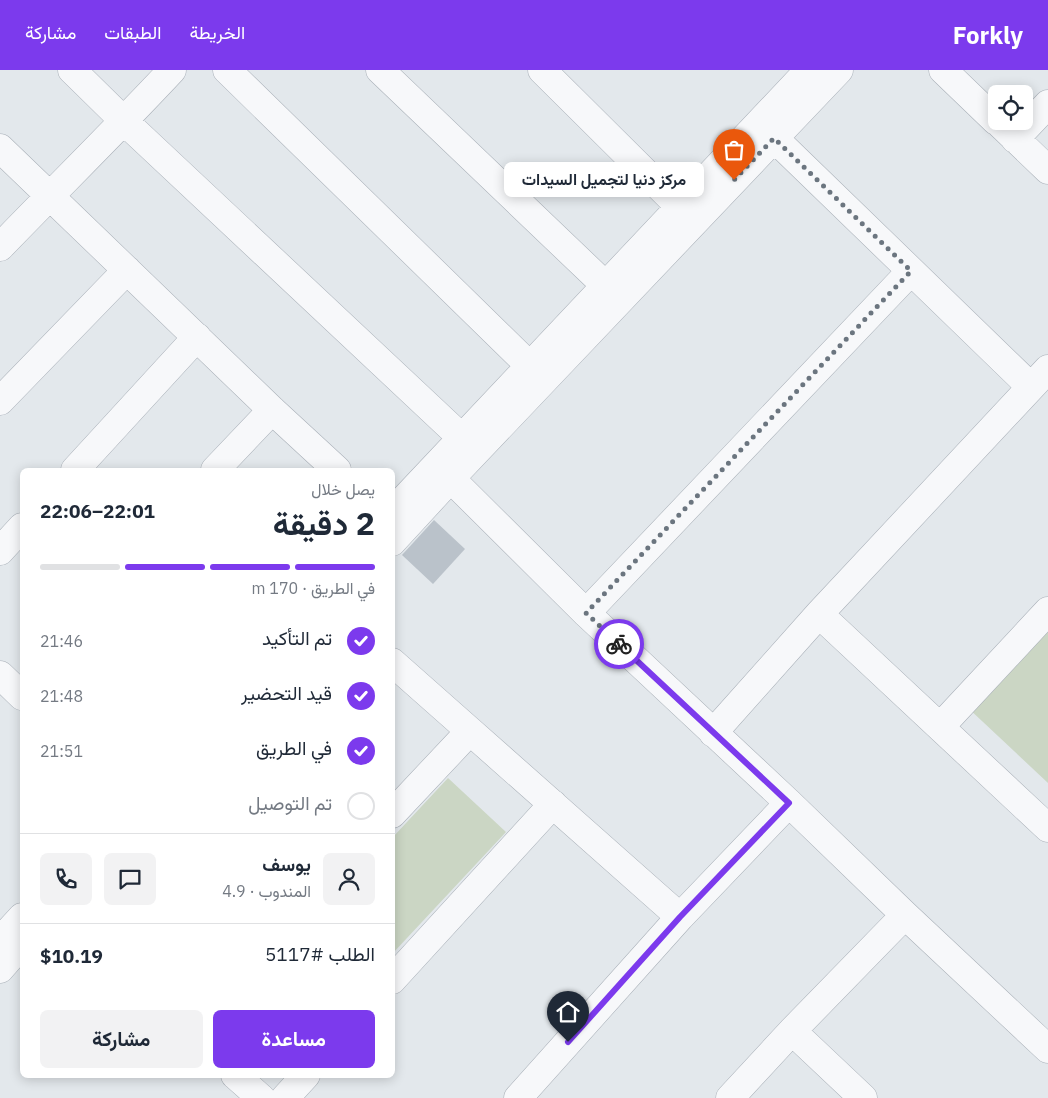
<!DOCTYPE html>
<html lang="ar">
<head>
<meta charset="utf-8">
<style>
  body { margin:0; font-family:"IBM Plex Sans",Vazirmatn,sans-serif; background:#f2f2f3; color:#1f2937; direction:rtl; height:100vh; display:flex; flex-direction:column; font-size:19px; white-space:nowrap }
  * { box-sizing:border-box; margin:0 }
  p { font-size:16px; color:#747a83 }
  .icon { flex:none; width:28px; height:28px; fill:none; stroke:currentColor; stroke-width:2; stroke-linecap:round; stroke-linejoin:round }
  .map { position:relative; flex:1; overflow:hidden; direction:ltr }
  .drawer { position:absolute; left:20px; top:398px; width:375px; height:610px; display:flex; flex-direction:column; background:#fff; border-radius:8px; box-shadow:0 2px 12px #0003; direction:rtl }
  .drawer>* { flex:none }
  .buttons { position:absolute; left:988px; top:15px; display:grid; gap:10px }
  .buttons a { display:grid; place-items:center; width:45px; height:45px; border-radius:8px; background:#fff; box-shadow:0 2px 12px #0003; font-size:25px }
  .pin { position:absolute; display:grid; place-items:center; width:42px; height:42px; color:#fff; margin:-51px -21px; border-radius:50% 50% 50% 0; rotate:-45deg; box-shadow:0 0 5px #0007 }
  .pin .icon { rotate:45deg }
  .courier { position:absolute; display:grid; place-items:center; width:50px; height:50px; margin:-25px; border:4px solid #7c3aed; border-radius:50%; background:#fff; color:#222; box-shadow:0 1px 6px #0007 }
  .bubble { position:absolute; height:35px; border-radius:8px; background:#fff; box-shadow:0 2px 12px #0003; font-size:16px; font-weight:700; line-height:35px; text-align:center; direction:rtl }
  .summary em { font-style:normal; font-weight:700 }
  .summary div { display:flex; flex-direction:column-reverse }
  .summary { display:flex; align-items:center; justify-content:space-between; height:85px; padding:0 20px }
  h1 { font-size:32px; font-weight:700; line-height:38px }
  .bar { display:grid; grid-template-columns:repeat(4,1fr); gap:8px 5px; align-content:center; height:60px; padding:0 20px }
  .bar i { height:6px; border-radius:4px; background:#e0e1e3 }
  .bar .active { background:#7c3aed }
  .bar p { grid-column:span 4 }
  .line { display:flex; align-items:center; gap:12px; padding:0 20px; border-top:1px solid #e0e1e3 }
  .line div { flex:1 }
  .round { display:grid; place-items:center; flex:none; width:52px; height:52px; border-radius:8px; background:#f2f2f3 }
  ol { padding:0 20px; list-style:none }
  li { display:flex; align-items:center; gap:15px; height:55px }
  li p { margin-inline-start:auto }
  li .icon { padding:5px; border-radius:50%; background:#7c3aed; color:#fff; stroke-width:4 }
  li:last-child { color:#747a83 }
  li i { width:28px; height:28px; border:2px solid #e0e1e3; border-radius:50% }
  .primary-button { display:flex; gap:10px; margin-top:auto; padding:10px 20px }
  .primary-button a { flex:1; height:58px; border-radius:8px; background:#7c3aed; color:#fff; font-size:20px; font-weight:700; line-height:58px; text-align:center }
  .primary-button a+a { background:#f2f2f3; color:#1f2937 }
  header { display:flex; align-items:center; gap:30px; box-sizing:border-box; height:70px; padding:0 25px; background:#7c3aed; color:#fff }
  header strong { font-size:24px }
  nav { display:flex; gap:28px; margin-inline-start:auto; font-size:18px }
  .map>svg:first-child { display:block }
  .green { fill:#cbd6c4 }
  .building { fill:#bac2ca }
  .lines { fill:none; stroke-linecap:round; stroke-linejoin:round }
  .minor-casing { stroke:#a8afb7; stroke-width:29 }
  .minor { stroke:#f7f8fa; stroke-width:28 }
  .done { stroke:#6b757f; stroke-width:5; stroke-dasharray:0 9 }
  .route { stroke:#7c3aed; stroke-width:6 }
</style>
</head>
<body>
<header>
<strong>Forkly</strong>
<nav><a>الخريطة</a><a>الطبقات</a><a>مشاركة</a></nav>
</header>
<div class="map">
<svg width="1048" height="1028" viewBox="0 0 1048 1028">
  <rect width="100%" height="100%" fill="#e3e8ec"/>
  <path class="green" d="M1048 554V713L967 637Z
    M448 708 506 762 393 883V767Z"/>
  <path class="building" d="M434 450 465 479 433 514 402 485Z"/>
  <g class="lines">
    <g class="minor-casing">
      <path id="minor" d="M72 0 124 51 462 368
        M227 0 530 296
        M380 0 606 216
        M542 0 680 137
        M943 0 996 51
        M997 51 1048 100
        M774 68 1031 317
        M1015 69 1048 34
        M0 78 272 340 337 400
        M0 177C57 118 116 60 172 0
        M0 331 127 200
        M437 395 586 543 789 733 905 845 1048 979
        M75 400 197 267
        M215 400 272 340
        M392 442 809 0
        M392 472 451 408 839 0
        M0 481 22 457
        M586 543 911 201
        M819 544 1048 758
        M392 592 470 661
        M0 605 22 626
        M940 657 1048 541
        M713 663 819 544 1048 299
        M392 744 470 661 680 847
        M0 871 22 847
        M0 899 22 874
        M392 910 553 734
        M792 961 863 1028
        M235 1005 261 1028
        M285 1028 306 1005
        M518 1028 680 847 789 733
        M730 1028 792 961 905 845"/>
    </g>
    <use href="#minor" class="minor"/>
  </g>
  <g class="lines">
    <path class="done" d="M619 574 586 543 911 201 774 68 734 110"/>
    <path class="route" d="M568 972 680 847 789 733 619 574"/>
  </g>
</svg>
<div class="buttons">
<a><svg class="icon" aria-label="locate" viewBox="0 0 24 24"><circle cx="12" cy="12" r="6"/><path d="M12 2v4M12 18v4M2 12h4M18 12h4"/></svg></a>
</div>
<div class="pin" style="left:734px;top:110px;background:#ea580c"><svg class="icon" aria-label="bag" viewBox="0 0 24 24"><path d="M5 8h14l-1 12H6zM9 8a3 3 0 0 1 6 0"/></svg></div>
<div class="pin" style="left:568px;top:972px;background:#1f2937"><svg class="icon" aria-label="home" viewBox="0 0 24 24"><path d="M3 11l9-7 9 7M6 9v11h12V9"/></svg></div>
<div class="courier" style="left:619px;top:574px"><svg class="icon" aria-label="bike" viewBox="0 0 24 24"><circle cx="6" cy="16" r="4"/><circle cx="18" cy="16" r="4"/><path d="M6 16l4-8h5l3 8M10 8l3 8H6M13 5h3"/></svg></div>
<div class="bubble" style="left:504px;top:92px;width:200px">مركز دنيا لتجميل السيدات</div>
<section class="drawer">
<div class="summary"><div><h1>2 دقيقة</h1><p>يصل خلال</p></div><em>22:01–22:06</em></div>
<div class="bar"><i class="active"></i><i class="active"></i><i class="active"></i><i></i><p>في الطريق · 170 m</p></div>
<ol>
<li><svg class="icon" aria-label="check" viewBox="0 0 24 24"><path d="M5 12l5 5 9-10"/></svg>تم التأكيد<p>21:46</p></li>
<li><svg class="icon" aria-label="check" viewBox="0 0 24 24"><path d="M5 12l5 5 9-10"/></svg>قيد التحضير<p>21:48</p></li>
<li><svg class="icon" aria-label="check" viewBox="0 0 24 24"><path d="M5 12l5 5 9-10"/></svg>في الطريق<p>21:51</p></li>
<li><i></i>تم التوصيل</li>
</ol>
<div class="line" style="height:90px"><a class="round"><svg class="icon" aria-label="person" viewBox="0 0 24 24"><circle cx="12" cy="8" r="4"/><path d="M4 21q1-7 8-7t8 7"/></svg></a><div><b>يوسف</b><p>المندوب · 4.9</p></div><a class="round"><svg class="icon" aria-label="chat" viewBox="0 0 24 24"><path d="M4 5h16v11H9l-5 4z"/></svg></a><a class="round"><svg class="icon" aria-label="phone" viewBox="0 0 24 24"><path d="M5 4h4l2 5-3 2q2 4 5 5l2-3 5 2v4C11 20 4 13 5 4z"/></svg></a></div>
<div class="line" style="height:65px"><div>الطلب #5117</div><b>$10.19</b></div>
<div class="primary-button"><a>مساعدة</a><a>مشاركة</a></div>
</section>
</div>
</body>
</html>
